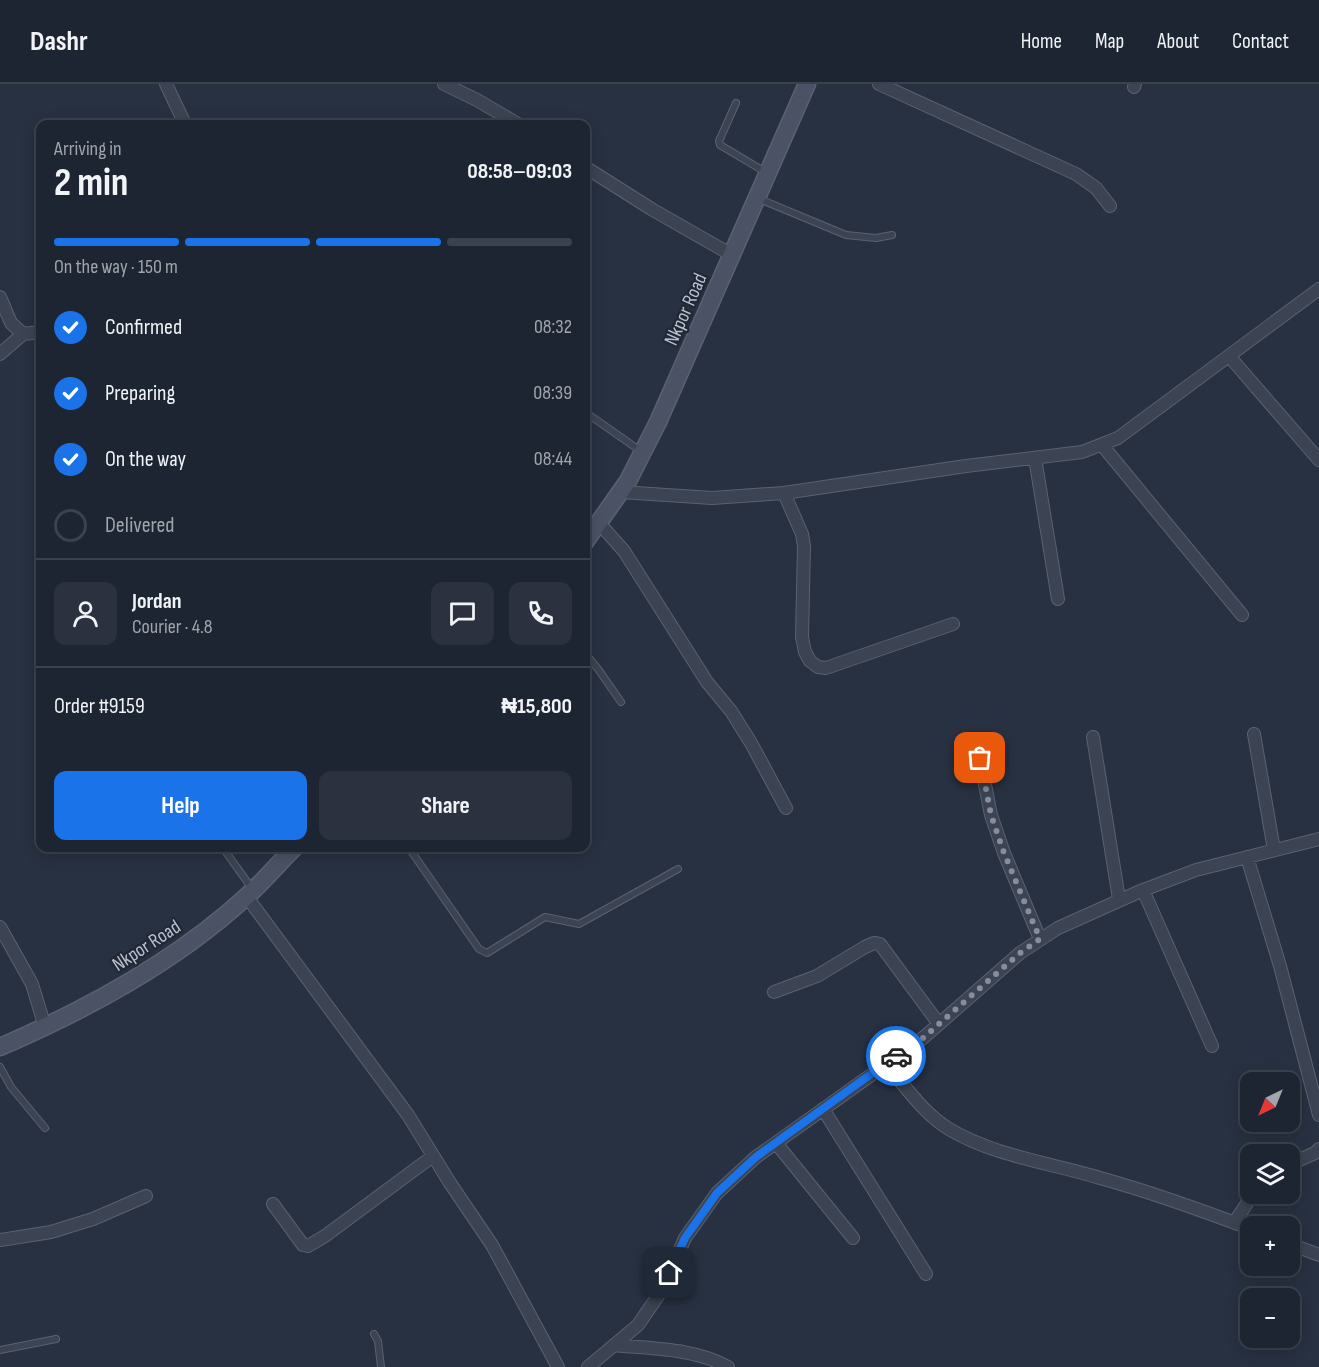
<!DOCTYPE html>
<html lang="en">
<head>
<meta charset="utf-8">
<style>
  body { margin:0; font-family:"Sofia Sans Condensed",sans-serif; background:#2b313e; color:#f1f3f6; height:100vh; display:flex; flex-direction:column; font-size:22px; white-space:nowrap }
  * { box-sizing:border-box; margin:0 }
  p { font-size:20px; color:#a1a5ac }
  .icon { flex:none; width:33px; height:33px; fill:none; stroke:currentColor; stroke-width:2; stroke-linecap:round; stroke-linejoin:round }
  .map { position:relative; flex:1; overflow:hidden }
  .details { position:absolute; left:36px; top:36px; width:554px; height:732px; display:flex; flex-direction:column; background:#1e2532; border-radius:12px; box-shadow:0 3px 15px #0003,0 0 0 2px #3c424d }
  .details>* { flex:none }
  .needle { width:39px; rotate:223deg }
  .controls { position:absolute; left:1240px; top:988px; display:grid; gap:12px }
  .controls a { display:grid; place-items:center; width:60px; height:60px; border-radius:12px; background:#1e2532; box-shadow:0 3px 15px #0003,0 0 0 2px #3c424d; font-size:30px }
  .pin { position:absolute; display:grid; place-items:center; width:51px; height:51px; color:#fff; margin:-26px; border-radius:12px; box-shadow:0 3px 9px #0006 }
  .courier { position:absolute; display:grid; place-items:center; width:60px; height:60px; margin:-30px; border:4px solid #1a73e8; border-radius:50%; background:#fff; color:#222; box-shadow:0 2px 8px #0007 }
  .head em { font-style:normal; font-weight:700 }
  .head div { display:flex; flex-direction:column-reverse }
  .head { display:flex; align-items:center; justify-content:space-between; height:102px; padding:0 18px }
  h1 { font-size:39px; font-weight:700; line-height:45px }
  .bar { display:grid; grid-template-columns:repeat(4,1fr); gap:9px 6px; align-content:center; height:72px; padding:0 18px }
  .bar i { height:8px; border-radius:4px; background:#3c424d }
  .bar .current { background:#1a73e8 }
  .bar p { grid-column:span 4 }
  .line { display:flex; align-items:center; gap:15px; padding:0 18px; border-top:2px solid #3c424d }
  .line div { flex:1 }
  .round { display:grid; place-items:center; flex:none; width:63px; height:63px; border-radius:12px; background:#2b313e }
  ol { padding:0 18px; list-style:none }
  li { display:flex; align-items:center; gap:18px; height:66px }
  li p { margin-inline-start:auto }
  li .icon { padding:6px; border-radius:50%; background:#1a73e8; color:#fff; stroke-width:4 }
  li:last-child { color:#a1a5ac }
  li i { width:33px; height:33px; border:3px solid #3c424d; border-radius:50% }
  .primary-button { display:flex; gap:12px; margin-top:auto; padding:12px 18px }
  .primary-button a { flex:1; height:69px; border-radius:12px; background:#1a73e8; color:#fff; font-size:24px; font-weight:700; line-height:69px; text-align:center }
  .primary-button a+a { background:#2b313e; color:#f1f3f6 }
  header { display:flex; align-items:center; gap:36px; box-sizing:border-box; height:84px; padding:0 30px; background:#1e2532; border-bottom:2px solid #3c424d }
  header strong { font-size:28px }
  nav { display:flex; gap:33px; margin-inline-start:auto; font-size:21px }
  .map>svg:first-child { display:block }
  .lines { fill:none; stroke-linecap:round; stroke-linejoin:round }
  .lane-casing { stroke:#5b616f; stroke-width:8 }
  .street-casing { stroke:#5b616f; stroke-width:14 }
  .secondary-casing { stroke:#5b616f; stroke-width:19 }
  .lane { stroke:#3c4352; stroke-width:6 }
  .street { stroke:#3c4352; stroke-width:12 }
  .secondary { stroke:#4b5265; stroke-width:16 }
  .done { stroke:#878d9c; stroke-width:6; stroke-dasharray:0 10.8 }
  .route { stroke:#1a73e8; stroke-width:8 }
  .labels { text-anchor:middle; stroke-width:4.5; stroke-linejoin:round; paint-order:stroke }
  .street-label { font-size:20px; fill:#babfcc; stroke:#212837 }
</style>
</head>
<body>
<header>
<strong>Dashr</strong>
<nav><a>Home</a><a>Map</a><a>About</a><a>Contact</a></nav>
</header>
<div class="map">
<svg width="1319" height="1283" viewBox="0 0 1319 1283">
  <rect width="100%" height="100%" fill="#283142"/>
  <g class="lines">
    <g class="lane-casing">
      <path id="lane" d="M736 19 719 57 720 61 767 89
        M757 114 846 151 876 154 892 151
        M585 328 642 368
        M585 569 598 585 621 618
        M223 764 253 806
        M409 764 479 865 487 869 545 833 579 840 678 785
        M0 983 11 1003 45 1044
        M374 1250 378 1257 381 1283
        M0 1266 56 1255"/>
    </g>
    <g class="street-casing">
      <path id="street" d="M166 0 185 40
        M444 0 477 16 518 40
        M879 0 1076 90 1096 104 1110 122
        M1134 3 1135 0
        M585 83 653 126 732 171
        M0 213 11 239 23 250
        M0 270 23 250 40 248
        M1229 272 1319 376
        M1102 361 1242 531
        M1035 374 1058 515
        M621 408 712 414 784 409 966 382 1082 368 1118 354 1319 205
        M784 409 802 450 804 462 802 553 805 568 810 577 818 583 826 584 953 540
        M599 439 624 467 707 598 731 627 751 659 786 724
        M1254 650 1274 766
        M1093 653 1119 815
        M976 655 991 731 1004 769 1040 855
        M1247 773 1280 882 1319 1031
        M1143 806 1212 962
        M247 813 408 1031 450 1099 492 1161 558 1283
        M0 843 32 900 45 943
        M774 908 817 892 865 863 874 859 880 860 939 940
        M886 980C905 1002 924 1030 949 1045 994 1072 1051 1079 1100 1094 1151 1108 1201 1126 1251 1145
        M823 1025 926 1190
        M776 1059 853 1154
        M1290 1080 1315 1069 1319 1065
        M273 1120 303 1161 308 1162 325 1152 433 1072
        M1234 1139 1253 1110
        M0 1156 51 1148 93 1135 146 1112
        M1290 1160 1319 1171
        M614 1261C651 1265 695 1264 728 1283
        M588 1283 638 1241 662 1206 685 1154 717 1109 756 1073 923 954 1020 869 1058 844 1143 806 1196 786 1319 755"/>
    </g>
    <g class="secondary-casing">
      <path id="secondary" d="M585 458 628 397 658 338 807 0
        M0 963C88 925 175 878 246 813 263 798 278 780 294 764"/>
    </g>
    <use href="#lane" class="lane"/>
    <use href="#street" class="street"/>
    <use href="#secondary" class="secondary"/>
  </g>
  <g class="lines">
    <path class="done" d="M896 972 923 954 1020 869 1040 855 1004 769 991 731 980 674"/>
    <path class="route" d="M669 1189 685 1154 717 1109 756 1073 896 972"/>
  </g>
  <g class="labels">
    <g class="street-label">
      <text transform="translate(685 225) rotate(-66)" y="7">Nkpor Road</text>
      <text transform="translate(146 861) rotate(-33)" y="7">Nkpor Road</text>
    </g>
  </g>
</svg>
<div class="controls">
<a><svg class="needle" viewBox="-14 -14 28 28"><path d="M0-13l5 13h-10z" fill="#e53935"/><path d="M0 13l5-13h-10z" fill="#a1a5ac"/></svg></a>
<a><svg class="icon" aria-label="layers" viewBox="0 0 24 24"><path d="M12 4l9 5-9 5-9-5zM3 14l9 5 9-5"/></svg></a>
<a>+</a>
<a>−</a>
</div>
<div class="pin" style="left:980px;top:674px;background:#ea580c"><svg class="icon" aria-label="bag" viewBox="0 0 24 24"><path d="M5 8h14l-1 12H6zM9 8a3 3 0 0 1 6 0"/></svg></div>
<div class="pin" style="left:669px;top:1189px;background:#1f2937"><svg class="icon" aria-label="home" viewBox="0 0 24 24"><path d="M3 11l9-7 9 7M6 9v11h12V9"/></svg></div>
<div class="courier" style="left:896px;top:972px"><svg class="icon" aria-label="car" viewBox="0 0 24 24"><path d="M5 17H2v-5l4-1 3-4h7l3 4 3 1v5h-3M9 17h6M6 11h13"/><circle cx="7" cy="17" r="2"/><circle cx="17" cy="17" r="2"/></svg></div>
<section class="details">
<div class="head"><div><h1>2 min</h1><p>Arriving in</p></div><em>08:58–09:03</em></div>
<div class="bar"><i class="current"></i><i class="current"></i><i class="current"></i><i></i><p>On the way · 150 m</p></div>
<ol>
<li><svg class="icon" aria-label="check" viewBox="0 0 24 24"><path d="M5 12l5 5 9-10"/></svg>Confirmed<p>08:32</p></li>
<li><svg class="icon" aria-label="check" viewBox="0 0 24 24"><path d="M5 12l5 5 9-10"/></svg>Preparing<p>08:39</p></li>
<li><svg class="icon" aria-label="check" viewBox="0 0 24 24"><path d="M5 12l5 5 9-10"/></svg>On the way<p>08:44</p></li>
<li><i></i>Delivered</li>
</ol>
<div class="line" style="height:108px"><a class="round"><svg class="icon" aria-label="person" viewBox="0 0 24 24"><circle cx="12" cy="8" r="4"/><path d="M4 21q1-7 8-7t8 7"/></svg></a><div><b>Jordan</b><p>Courier · 4.8</p></div><a class="round"><svg class="icon" aria-label="chat" viewBox="0 0 24 24"><path d="M4 5h16v11H9l-5 4z"/></svg></a><a class="round"><svg class="icon" aria-label="phone" viewBox="0 0 24 24"><path d="M5 4h4l2 5-3 2q2 4 5 5l2-3 5 2v4C11 20 4 13 5 4z"/></svg></a></div>
<div class="line" style="height:78px"><div>Order #9159</div><b>₦15,800</b></div>
<div class="primary-button"><a>Help</a><a>Share</a></div>
</section>
</div>
</body>
</html>
